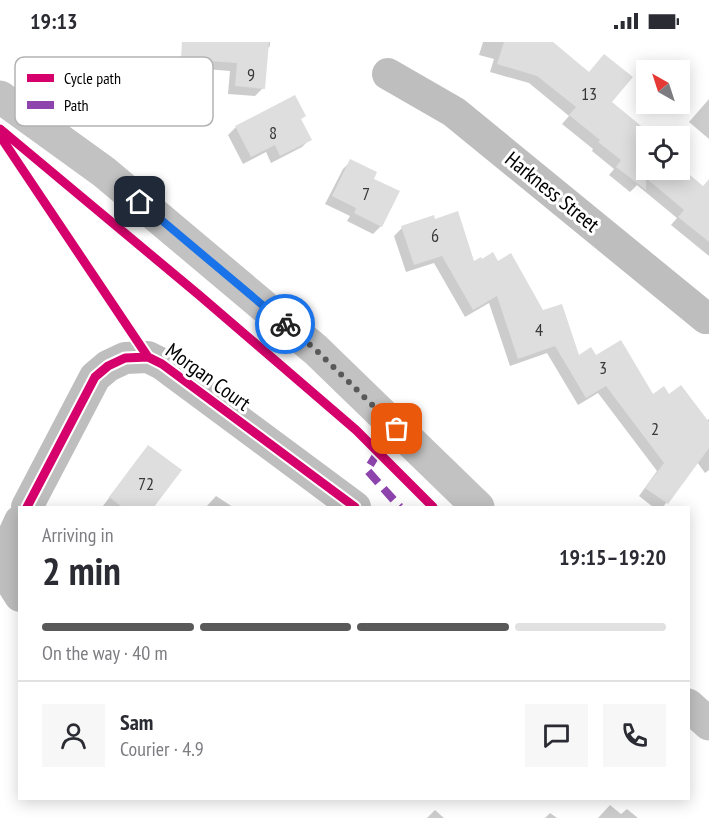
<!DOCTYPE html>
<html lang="en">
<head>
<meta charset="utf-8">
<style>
  body { margin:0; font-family:"PT Sans Narrow",sans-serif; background:#f7f7f7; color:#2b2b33; height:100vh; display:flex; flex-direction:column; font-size:22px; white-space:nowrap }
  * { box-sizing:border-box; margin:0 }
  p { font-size:20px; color:#7c7c81 }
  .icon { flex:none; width:33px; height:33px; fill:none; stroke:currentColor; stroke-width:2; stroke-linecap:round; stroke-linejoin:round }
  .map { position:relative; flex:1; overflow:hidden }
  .drawer { position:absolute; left:18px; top:464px; width:672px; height:294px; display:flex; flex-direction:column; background:#fff; border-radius:0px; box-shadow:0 3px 15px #0003 }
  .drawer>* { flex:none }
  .needle { width:39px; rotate:321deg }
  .buttons { position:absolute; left:636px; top:18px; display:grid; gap:12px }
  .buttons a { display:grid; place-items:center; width:54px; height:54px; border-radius:0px; background:#fff; box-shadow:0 3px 15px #0003; font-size:30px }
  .pin { position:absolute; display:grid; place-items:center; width:51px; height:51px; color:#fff; margin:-26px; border-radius:12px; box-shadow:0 3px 9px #0006 }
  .courier { position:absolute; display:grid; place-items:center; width:60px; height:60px; margin:-30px; border:4px solid #1a73e8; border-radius:50%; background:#fff; color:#222; box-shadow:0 2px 8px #0007 }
  .head em { font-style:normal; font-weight:600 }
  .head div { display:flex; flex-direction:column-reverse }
  .head { display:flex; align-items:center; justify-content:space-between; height:102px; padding:0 24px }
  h1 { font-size:39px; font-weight:600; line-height:45px }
  .bar { display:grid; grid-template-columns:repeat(4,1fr); gap:9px 6px; align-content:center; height:72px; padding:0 24px }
  .bar i { height:8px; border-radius:4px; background:#e1e1e2 }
  .bar .on { background:#595959 }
  .bar p { grid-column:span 4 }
  .line { display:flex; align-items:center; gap:15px; padding:0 24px; border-top:2px solid #e1e1e2 }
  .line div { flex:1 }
  .round { display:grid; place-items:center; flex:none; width:63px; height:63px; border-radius:0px; background:#f7f7f7 }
  .status { display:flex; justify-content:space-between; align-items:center; height:42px; padding:0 30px; background:#fff; direction:ltr }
  .status svg { height:16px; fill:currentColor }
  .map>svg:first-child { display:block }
  .shadow { fill:#0003 }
  .building { fill:#dedede }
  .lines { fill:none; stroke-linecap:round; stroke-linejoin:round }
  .street { stroke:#bebebe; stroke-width:32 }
  .secondary { stroke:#c2c2c2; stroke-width:33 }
  .quiet { stroke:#8e44ad; stroke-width:8; stroke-dasharray:15 8; stroke-linecap:butt }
  .cycleway-casing { stroke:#fff; stroke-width:13 }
  .cycleway { stroke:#d6006c; stroke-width:9 }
  .done { stroke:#595959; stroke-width:6; stroke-dasharray:0 10.8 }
  .route { stroke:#1a73e8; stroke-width:8 }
  .labels { text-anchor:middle; stroke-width:6; stroke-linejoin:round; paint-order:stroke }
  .number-label { font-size:18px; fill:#383838 }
  .street-label { font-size:21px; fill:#000; stroke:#fff }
  .key { fill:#fff; stroke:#b2b2b2; stroke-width:1.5 }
  .key-label { font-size:16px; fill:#000 }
</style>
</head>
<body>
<div class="status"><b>19:13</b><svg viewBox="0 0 49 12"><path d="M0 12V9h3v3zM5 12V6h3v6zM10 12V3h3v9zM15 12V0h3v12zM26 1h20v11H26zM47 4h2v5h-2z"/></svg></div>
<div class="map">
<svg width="709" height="776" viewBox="0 0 709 776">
  <rect width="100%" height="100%" fill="#fff"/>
  <path class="shadow" d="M195 0H270V4L267 7 263 46 255 54 228 52 230 29 205 27 207 9Z
    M483 0H550L610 61 646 90 643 94 646 97V128H680V125L709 150V214L671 183 677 176 637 143 630 150 609 133 614 127 592 109 593 107 562 82 569 74 529 41 490 30 494 17 479 13Z
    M709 57V97L689 80Z
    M300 78 310 97 302 105 271 121 266 110 243 122 228 93 236 85Z
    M351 119 372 138 381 184 373 192 347 179 350 174 325 162 343 127Z
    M402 186 473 221H498L543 270 578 315H595L652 355 669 354 706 379 709 377V428L705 431 697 420 663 465H653L639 454 657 429 598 351 578 363 547 311 510 324 489 261 465 275 434 221 406 230 394 194Z
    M149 405 153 465 103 464 141 413Z
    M216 454 233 465H206Z
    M610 763 621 772 627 767 638 776H598Z
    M435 768 444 776H427Z
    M550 771 557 776H545Z"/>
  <path class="building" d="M182 0H269L265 47 235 44 237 21 181 17Z
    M504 0H553L589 30 604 12 633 35 612 60 646 88V128H684L703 144 709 137V200L678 175 684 168 646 136V148L616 125 621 118 598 100 600 98 569 73 576 65 537 34 497 22Z
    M295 53 306 74 301 77 312 98 280 114 275 103 251 115 235 84Z
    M350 117 377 130 374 137 400 149 382 185 354 171 356 166 332 154Z
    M458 169 474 219 481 215 482 217 493 210 498 219 511 211 543 268 562 262 579 313 591 305 596 313 621 298 653 352 664 344 669 352 681 343 709 380V406L668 462 645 446 664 421 606 344 586 356 555 304 518 317 497 254 473 268 442 214 414 223 401 184 434 173 435 177Z
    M148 403 182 428 154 465H122L109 455Z"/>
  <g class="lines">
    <path class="street" d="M388 32 454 70 706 276H709
      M27 465 95 335 108 324 125 316 148 315 162 322 355 465
      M20 479 8 505 6 532 20 554"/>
    <path class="secondary" d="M0 55 104 130 316 308 478 465
      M688 663 709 682"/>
    <path class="quiet" d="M378 410 367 428 400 465"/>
    <g class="cycleway-casing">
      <path id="cycleway" d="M0 87 199 253 356 388 433 465
        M0 94 148 315
        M27 465 95 335 108 324 125 316 148 315 162 322 355 465"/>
    </g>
    <use href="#cycleway" class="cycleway"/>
  </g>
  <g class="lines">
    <path class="done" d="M285 282 316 308 397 387"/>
    <path class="route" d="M140 160 285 282"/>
  </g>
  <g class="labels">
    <g class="number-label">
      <text x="251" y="39">9</text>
      <text x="589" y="58">13</text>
      <text x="273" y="97">8</text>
      <text x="366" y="158">7</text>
      <text x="435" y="200">6</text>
      <text x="539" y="294">4</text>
      <text x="603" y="332">3</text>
      <text x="655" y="393">2</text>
      <text x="146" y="448">72</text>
    </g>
    <g class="street-label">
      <text transform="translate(552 150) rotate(39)" y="7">Harkness Street</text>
      <text transform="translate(208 335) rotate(36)" y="7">Morgan Court</text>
    </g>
  </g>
  <rect x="15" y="15" width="198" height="69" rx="9" class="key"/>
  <rect x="27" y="32" width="27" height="8" fill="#d6006c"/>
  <rect x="27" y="59" width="27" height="8" fill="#8e44ad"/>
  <g class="key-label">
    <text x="64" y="42">Cycle path</text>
    <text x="64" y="69">Path</text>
  </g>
</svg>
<div class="buttons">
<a><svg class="needle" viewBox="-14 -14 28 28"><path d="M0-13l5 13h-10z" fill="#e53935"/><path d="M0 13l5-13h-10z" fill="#7c7c81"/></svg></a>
<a><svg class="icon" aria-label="locate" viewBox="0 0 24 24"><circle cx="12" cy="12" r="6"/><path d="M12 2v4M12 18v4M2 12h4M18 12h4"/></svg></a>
</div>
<div class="pin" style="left:397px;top:387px;background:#ea580c"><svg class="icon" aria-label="bag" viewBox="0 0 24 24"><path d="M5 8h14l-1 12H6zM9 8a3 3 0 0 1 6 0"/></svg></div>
<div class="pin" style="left:140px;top:160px;background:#1f2937"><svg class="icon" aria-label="home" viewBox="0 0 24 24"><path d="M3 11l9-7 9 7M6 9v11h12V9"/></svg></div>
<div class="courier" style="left:285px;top:282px"><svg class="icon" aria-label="bike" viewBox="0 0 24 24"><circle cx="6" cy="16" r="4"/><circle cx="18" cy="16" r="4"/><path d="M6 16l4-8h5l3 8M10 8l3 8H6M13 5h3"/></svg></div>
<section class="drawer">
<div class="head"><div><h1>2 min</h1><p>Arriving in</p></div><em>19:15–19:20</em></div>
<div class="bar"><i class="on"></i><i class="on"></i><i class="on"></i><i></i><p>On the way · 40 m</p></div>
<div class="line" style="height:108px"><a class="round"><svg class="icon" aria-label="person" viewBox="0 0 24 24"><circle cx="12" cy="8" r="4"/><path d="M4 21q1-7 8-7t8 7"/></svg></a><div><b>Sam</b><p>Courier · 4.9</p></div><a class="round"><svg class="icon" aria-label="chat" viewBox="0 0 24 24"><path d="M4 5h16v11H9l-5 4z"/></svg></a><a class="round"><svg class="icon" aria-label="phone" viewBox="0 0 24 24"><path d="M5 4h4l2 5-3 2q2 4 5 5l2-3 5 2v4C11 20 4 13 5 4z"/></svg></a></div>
</section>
</div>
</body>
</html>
